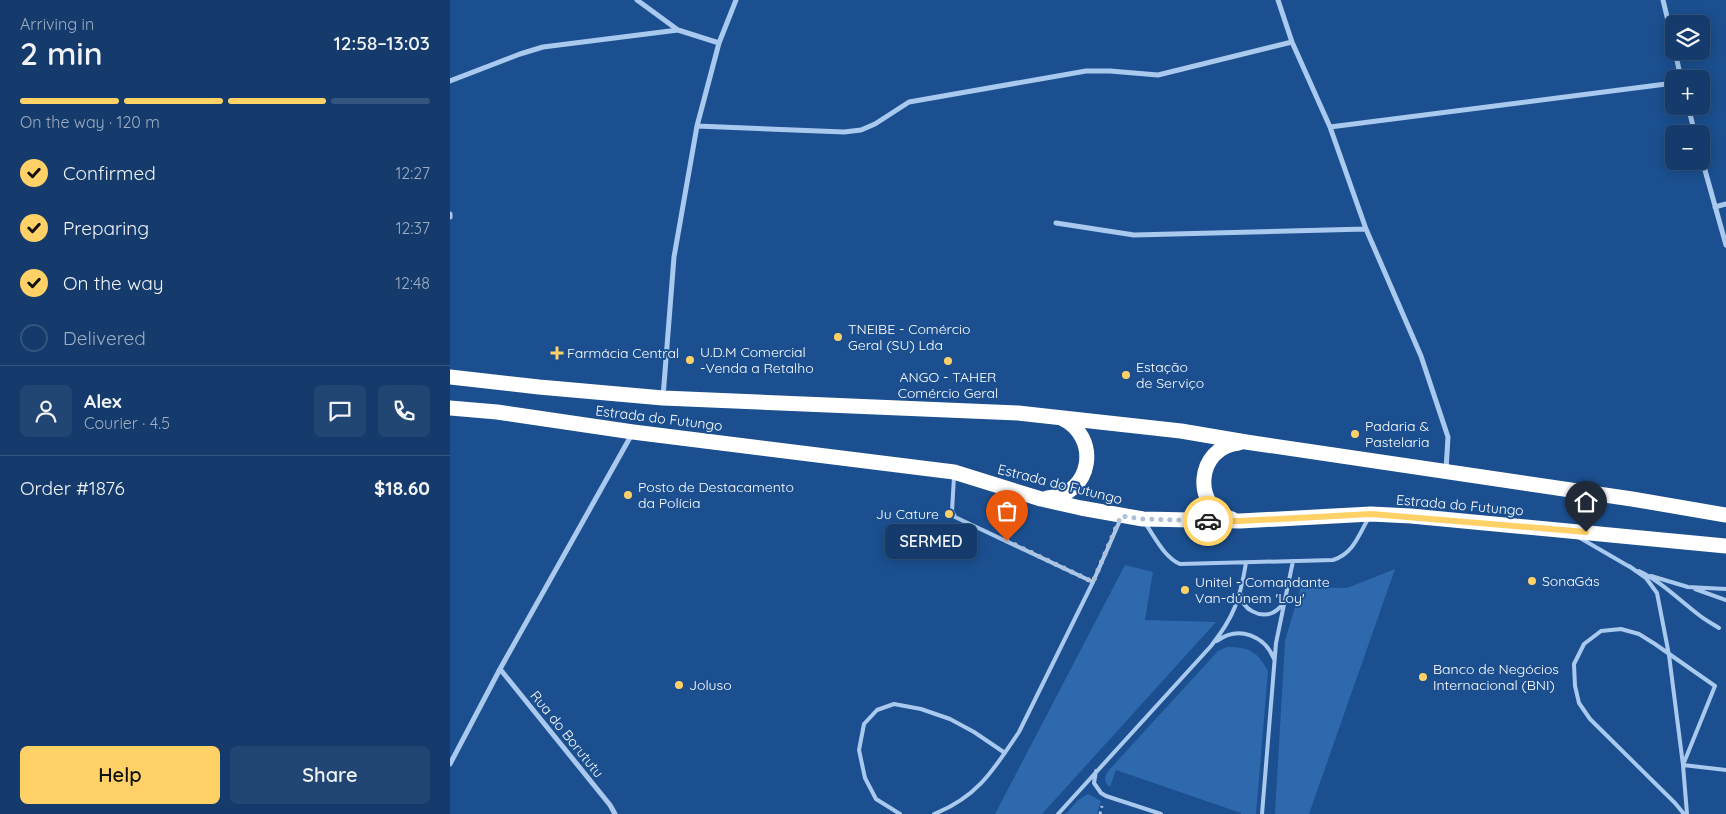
<!DOCTYPE html>
<html lang="en">
<head>
<meta charset="utf-8">
<style>
  body { margin:0; font-family:Quicksand,sans-serif; background:#214673; color:#f1f3f6; height:100vh; display:flex; flex-direction:column; font-size:19px; white-space:nowrap }
  * { box-sizing:border-box; margin:0 }
  p { font-size:16px; color:#9dadc1 }
  .icon { flex:none; width:28px; height:28px; fill:none; stroke:currentColor; stroke-width:2; stroke-linecap:round; stroke-linejoin:round }
  .map { position:relative; flex:1; overflow:hidden }
  .drawer { display:flex; flex-direction:column; background:#143b6b; width:450px }
  .drawer>* { flex:none }
  .buttons { position:absolute; left:1215px; top:15px; display:grid; gap:10px }
  .buttons a { display:grid; place-items:center; width:45px; height:45px; border-radius:8px; background:#143b6b; box-shadow:0 2px 12px #0003,0 0 0 1px #33557e; font-size:25px }
  .pin { position:absolute; display:grid; place-items:center; width:42px; height:42px; color:#fff; margin:-51px -21px; border-radius:50% 50% 50% 0; rotate:-45deg; box-shadow:0 0 5px #0007 }
  .pin .icon { rotate:45deg }
  .courier { position:absolute; display:grid; place-items:center; width:50px; height:50px; margin:-25px; border:4px solid #ffd166; border-radius:50%; background:#fff; color:#222; box-shadow:0 1px 6px #0007 }
  .bubble { position:absolute; height:35px; border-radius:8px; background:#143b6b; box-shadow:0 2px 12px #0003,0 0 0 1px #33557e; font-size:16px; font-weight:600; line-height:35px; text-align:center }
  .summary em { font-style:normal; font-weight:600 }
  .summary div { display:flex; flex-direction:column-reverse }
  .summary { display:flex; align-items:center; justify-content:space-between; height:85px; padding:0 20px }
  h1 { font-size:32px; font-weight:600; line-height:38px }
  .bar { display:grid; grid-template-columns:repeat(4,1fr); gap:8px 5px; align-content:center; height:60px; padding:0 20px }
  .bar i { height:6px; border-radius:4px; background:#33557e }
  .bar .current { background:#ffd166 }
  .bar p { grid-column:span 4 }
  .line { display:flex; align-items:center; gap:12px; padding:0 20px; border-top:1px solid #33557e }
  .line div { flex:1 }
  .round { display:grid; place-items:center; flex:none; width:52px; height:52px; border-radius:8px; background:#214673 }
  ol { padding:0 20px; list-style:none }
  li { display:flex; align-items:center; gap:15px; height:55px }
  li p { margin-inline-start:auto }
  li .icon { padding:5px; border-radius:50%; background:#ffd166; color:#111; stroke-width:4 }
  li:last-child { color:#9dadc1 }
  li i { width:28px; height:28px; border:2px solid #33557e; border-radius:50% }
  .action { display:flex; gap:10px; margin-top:auto; padding:10px 20px }
  .action a { flex:1; height:58px; border-radius:8px; background:#ffd166; color:#111; font-size:20px; font-weight:600; line-height:58px; text-align:center }
  .action a+a { background:#214673; color:#f1f3f6 }
  main { display:flex; flex:1; min-height:0 }
  .map>svg:first-child { display:block }
  .green { fill:#2e69ad }
  .lines { fill:none; stroke-linecap:round; stroke-linejoin:round }
  .path { stroke:#a9c9ee; stroke-width:3; stroke-dasharray:2.5 4; stroke-linecap:butt }
  .lane { stroke:#a9c9ee; stroke-width:4 }
  .street { stroke:#a9c9ee; stroke-width:5 }
  .highway { stroke:#fff; stroke-width:15 }
  .done { stroke:#afc1d8; stroke-width:5; stroke-dasharray:0 9 }
  .route { stroke:#ffd166; stroke-width:6 }
  .poi-dot { fill:#ffd166; stroke:#1b4f8f; stroke-width:2 }
  .labels { text-anchor:middle; stroke-width:4; stroke-linejoin:round; paint-order:stroke }
  .poi-label { font-size:14px; fill:#fff; stroke:#1b4f8f; text-anchor:start }
  .street-label { font-size:14px; fill:#fff; stroke:#1b4f8f }
</style>
</head>
<body>
<main>
<section class="drawer">
<div class="summary"><div><h1>2 min</h1><p>Arriving in</p></div><em>12:58–13:03</em></div>
<div class="bar"><i class="current"></i><i class="current"></i><i class="current"></i><i></i><p>On the way · 120 m</p></div>
<ol>
<li><svg class="icon" aria-label="check" viewBox="0 0 24 24"><path d="M5 12l5 5 9-10"/></svg>Confirmed<p>12:27</p></li>
<li><svg class="icon" aria-label="check" viewBox="0 0 24 24"><path d="M5 12l5 5 9-10"/></svg>Preparing<p>12:37</p></li>
<li><svg class="icon" aria-label="check" viewBox="0 0 24 24"><path d="M5 12l5 5 9-10"/></svg>On the way<p>12:48</p></li>
<li><i></i>Delivered</li>
</ol>
<div class="line" style="height:90px"><a class="round"><svg class="icon" aria-label="person" viewBox="0 0 24 24"><circle cx="12" cy="8" r="4"/><path d="M4 21q1-7 8-7t8 7"/></svg></a><div><b>Alex</b><p>Courier · 4.5</p></div><a class="round"><svg class="icon" aria-label="chat" viewBox="0 0 24 24"><path d="M4 5h16v11H9l-5 4z"/></svg></a><a class="round"><svg class="icon" aria-label="phone" viewBox="0 0 24 24"><path d="M5 4h4l2 5-3 2q2 4 5 5l2-3 5 2v4C11 20 4 13 5 4z"/></svg></a></div>
<div class="line" style="height:65px"><div>Order #1876</div><b>$18.60</b></div>
<div class="action"><a>Help</a><a>Share</a></div>
</section>
<div class="map">
<svg width="1276" height="814" viewBox="0 0 1276 814">
  <rect width="100%" height="100%" fill="#1b4f8f"/>
  <path class="green" d="M675 565 703 572 695 620 766 622 592 814H545Z
    M945 569 859 814H825L835 641 851 587 897 588Z
    M777 647C799 647 807 651 818 671L806 814H791V813L666 770 660 787C653 781 654 777 659 770L768 651Z
    M638 794 651 801 647 814H616L628 800Z"/>
  <g class="lines">
    <path class="path" d="M650 814 652 806"/>
    <path class="lane" d="M504 477 502 511 505 517 643 582
      M695 523C705 537 714 557 730 564L883 560C903 554 909 535 919 517
      M1130 538 1180 567
      M1179 566 1196 578 1207 593 1219 655 1233 765 1237 814
      M1189 571C1212 582 1229 600 1249 615 1255 620 1263 624 1269 628
      M1201 576 1238 587 1276 589
      M1245 589 1276 600
      M791 595C792 609 809 618 822 613 827 611 831 606 835 603
      M767 641C789 625 815 636 824 659
      M646 771 644 783 651 793 656 796 711 814
      M450 814 426 799 415 778 409 750 414 724 427 710 444 704 471 709 500 719 524 732 555 753
      M484 814C528 797 544 769 569 732L643 582 671 518
      M608 814 761 646C784 617 790 599 796 563
      M812 814 826 643 843 561
      M1234 814 1225 803 1140 719 1129 703 1125 686 1124 664 1134 644 1151 631 1171 629 1189 634 1205 644 1265 686 1233 765 1276 770"/>
    <path class="street" d="M187 0 228 30
      M828 0 842 42 880 127 916 229 971 356 998 437 996 470
      M1213 0 1224 46
      M1225 51 1231 79
      M0 81 70 54 93 47 228 30 269 43
      M1238 106 1245 134
      M247 126 394 132 411 130 425 124 459 102 636 71H660L708 75 842 42
      M880 127 1224 83
      M1251 156 1276 245
      M1265 207 1276 204
      M0 214V217
      M606 223 684 235 916 229
      M213 397 224 257 247 126 269 43 286 0
      M50 669 160 805 165 814
      M0 764 50 669 182 434"/>
    <path class="highway" d="M0 377 89 387 213 398 568 413 731 431 796 442 1182 499 1276 515
      M0 408 47 412 183 432 504 472 591 499 631 508 693 519 790 521 921 514 961 516 1276 546
      M597 498C643 495 651 436 611 418
      M782 519C741 508 746 447 789 443"/>
  </g>
  <g class="lines">
    <path class="done" d="M557 541 643 582 671 516 693 519 758 521"/>
    <path class="route" d="M758 521H790L921 514 1136 532"/>
  </g>
  <g class="poi-dot">
    <circle cx="388" cy="337" r="5"/>
    <path d="M104.5 345.5h5v5h5v5h-5v5h-5v-5h-5v-5h5z"/>
    <circle cx="240" cy="360" r="5"/>
    <circle cx="498" cy="361" r="5"/>
    <circle cx="676" cy="375" r="5"/>
    <circle cx="905" cy="434" r="5"/>
    <circle cx="178" cy="495" r="5"/>
    <circle cx="499" cy="514" r="5"/>
    <circle cx="1082" cy="581" r="5"/>
    <circle cx="735" cy="590" r="5"/>
    <circle cx="973" cy="677" r="5"/>
    <circle cx="229" cy="685" r="5"/>
  </g>
  <g class="labels">
    <g class="poi-label">
      <text x="398" y="334">TNEIBE - Comércio<tspan x="398" dy="16">Geral (SU) Lda</tspan></text>
      <text x="250" y="357">U.D.M Comercial<tspan x="250" dy="16">-Venda a Retalho</tspan></text>
      <text x="117" y="358">Farmácia Central</text>
      <text x="686" y="372">Estação<tspan x="686" dy="16">de Serviço</tspan></text>
      <text x="498" y="382" text-anchor="middle">ANGO - TAHER<tspan x="498" dy="16">Comércio Geral</tspan></text>
      <text x="915" y="431">Padaria &amp;<tspan x="915" dy="16">Pastelaria</tspan></text>
      <text x="188" y="492">Posto de Destacamento<tspan x="188" dy="16">da Polícia</tspan></text>
      <text x="489" y="519" text-anchor="end">Ju Cature</text>
      <text x="1092" y="586">SonaGás</text>
      <text x="745" y="587">Unitel - Comandante<tspan x="745" dy="16">Van-dúnem 'Loy'</tspan></text>
      <text x="983" y="674">Banco de Negócios<tspan x="983" dy="16">Internacional (BNI)</tspan></text>
      <text x="239" y="690">Joluso</text>
    </g>
    <g class="street-label">
      <text transform="translate(209 418) rotate(7)" y="5">Estrada do Futungo</text>
      <text transform="translate(610 484) rotate(14)" y="5">Estrada do Futungo</text>
      <text transform="translate(1010 505) rotate(5)" y="5">Estrada do Futungo</text>
      <text transform="translate(117 734) rotate(51)" y="5">Rua do Borututu</text>
    </g>
  </g>
</svg>
<div class="buttons">
<a><svg class="icon" aria-label="layers" viewBox="0 0 24 24"><path d="M12 4l9 5-9 5-9-5zM3 14l9 5 9-5"/></svg></a>
<a>+</a>
<a>−</a>
</div>
<div class="pin" style="left:557px;top:541px;background:#ea580c"><svg class="icon" aria-label="bag" viewBox="0 0 24 24"><path d="M5 8h14l-1 12H6zM9 8a3 3 0 0 1 6 0"/></svg></div>
<div class="pin" style="left:1136px;top:532px;background:#1f2937"><svg class="icon" aria-label="home" viewBox="0 0 24 24"><path d="M3 11l9-7 9 7M6 9v11h12V9"/></svg></div>
<div class="courier" style="left:758px;top:521px"><svg class="icon" aria-label="car" viewBox="0 0 24 24"><path d="M5 17H2v-5l4-1 3-4h7l3 4 3 1v5h-3M9 17h6M6 11h13"/><circle cx="7" cy="17" r="2"/><circle cx="17" cy="17" r="2"/></svg></div>
<div class="bubble" style="left:435px;top:524px;width:92px">SERMED</div>
</div>
</main>
</body>
</html>
